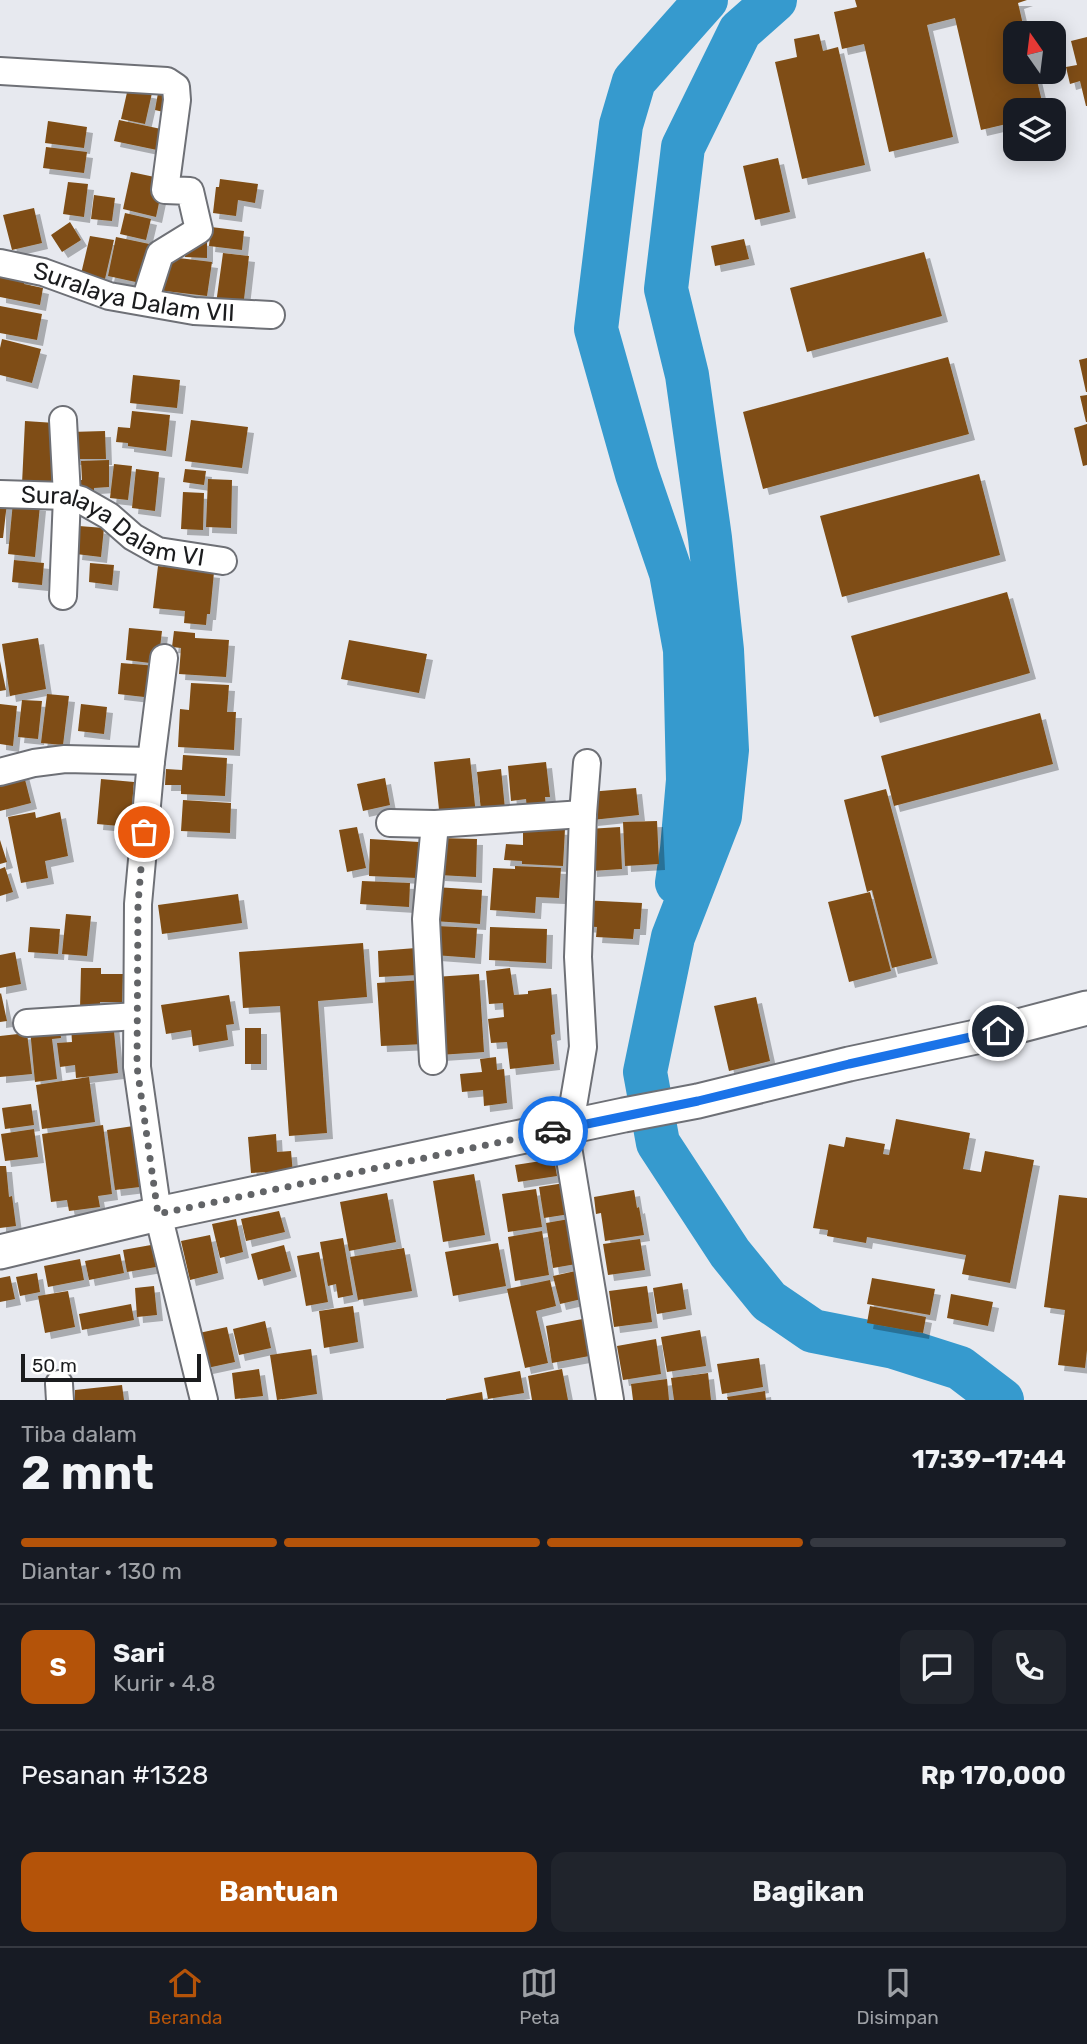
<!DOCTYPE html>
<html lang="id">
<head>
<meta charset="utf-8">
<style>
  body { margin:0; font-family:Rubik,sans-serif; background:#20242c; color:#f1f3f6; height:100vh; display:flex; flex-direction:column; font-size:26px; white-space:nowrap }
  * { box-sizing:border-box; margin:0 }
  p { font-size:23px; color:#9ea1a6 }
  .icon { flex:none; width:38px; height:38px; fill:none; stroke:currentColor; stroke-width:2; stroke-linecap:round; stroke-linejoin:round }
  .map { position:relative; height:1400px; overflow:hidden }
  .details { display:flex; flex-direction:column; background:#171b24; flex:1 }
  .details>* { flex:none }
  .needle { width:46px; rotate:346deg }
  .fabs { position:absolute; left:1003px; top:21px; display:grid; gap:14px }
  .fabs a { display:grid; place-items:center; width:63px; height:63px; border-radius:14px; background:#171b24; box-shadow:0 4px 18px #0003; font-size:35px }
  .scale { position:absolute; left:21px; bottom:18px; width:180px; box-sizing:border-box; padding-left:7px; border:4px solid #1b1c1e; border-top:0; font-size:19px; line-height:24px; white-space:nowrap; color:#1b1c1e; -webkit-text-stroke:5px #fff; paint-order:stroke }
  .pin { position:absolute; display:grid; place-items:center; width:60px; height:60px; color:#fff; margin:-30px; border:4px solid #fff; border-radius:50%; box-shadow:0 2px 7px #0007 }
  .courier { position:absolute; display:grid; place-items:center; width:70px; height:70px; margin:-35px; border:5px solid #1a73e8; border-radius:50%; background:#fff; color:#222; box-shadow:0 2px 9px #0007 }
  .summary em { font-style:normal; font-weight:700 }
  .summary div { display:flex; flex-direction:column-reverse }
  .summary { display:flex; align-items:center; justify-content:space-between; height:119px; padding:0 21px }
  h1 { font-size:46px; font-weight:700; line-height:52px }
  .bar { display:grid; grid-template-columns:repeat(4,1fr); gap:10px 7px; align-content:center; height:84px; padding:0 21px }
  .bar i { height:9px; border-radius:5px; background:#363941 }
  .bar .current { background:#b45309 }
  .bar p { grid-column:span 4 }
  .line { display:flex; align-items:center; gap:18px; padding:0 21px; border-top:2px solid #363941 }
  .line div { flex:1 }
  .round { display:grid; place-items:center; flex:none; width:74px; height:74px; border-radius:14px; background:#20242c }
  .primary-button { display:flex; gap:14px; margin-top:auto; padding:14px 21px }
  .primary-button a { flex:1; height:80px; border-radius:14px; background:#b45309; color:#fff; font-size:28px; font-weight:700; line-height:80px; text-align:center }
  .primary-button a+a { background:#20242c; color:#f1f3f6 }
  .dock { display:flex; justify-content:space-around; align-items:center; height:98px; border-top:2px solid #363941; background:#171b24; font-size:19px; color:#9ea1a6 }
  .dock a { display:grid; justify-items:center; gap:4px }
  .dock .current { color:#b45309 }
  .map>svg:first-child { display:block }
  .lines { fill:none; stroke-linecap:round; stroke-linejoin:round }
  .river { stroke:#369ace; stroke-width:44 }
  .building { fill:#7f4e14; filter:url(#shadow) }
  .minor-casing { stroke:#6e7076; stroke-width:30 }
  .tertiary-casing { stroke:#6e7076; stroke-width:37 }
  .minor { stroke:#fff; stroke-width:26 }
  .tertiary { stroke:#fff; stroke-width:33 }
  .done { stroke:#626467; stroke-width:7; stroke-dasharray:0 12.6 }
  .route { stroke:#1a73e8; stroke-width:9 }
  .labels { text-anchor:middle; stroke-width:7; stroke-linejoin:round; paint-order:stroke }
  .street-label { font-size:24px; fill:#1b1c1e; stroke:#fff }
</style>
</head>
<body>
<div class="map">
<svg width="1087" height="1400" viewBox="0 0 1087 1400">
  <defs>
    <filter id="shadow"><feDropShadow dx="6" dy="6" stdDeviation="0" flood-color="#0004"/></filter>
  </defs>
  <rect width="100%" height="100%" fill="#e7e9ef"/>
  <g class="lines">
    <path class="river" d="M775 0 740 31 683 147 666 289 687 375 710 538 722 650 727 750 720 816 673 937 645 1072 658 1143 730 1253 769 1301 813 1331 894 1347 960 1368 1002 1400
      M677 883 682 849 688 780 685 650 671 573 637 474 596 329 621 125 634 81 706 0"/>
  </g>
  <path class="building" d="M855 0H1027L1018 3 1025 33H1015V72H1035L1044 110H1015V122L981 130 955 18 927 25 953 137 889 152 864 44 842 49 834 12 857 7Z
    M819 34 823 51 838 47 865 165 802 179 775 62 797 57 794 39Z
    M1087 37V106H1086L1080 81 1070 84 1066 67 1077 65 1071 41Z
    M128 88 152 93 145 124 121 119Z
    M158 93 176 97 172 114 155 110Z
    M119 120 161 129 157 150 114 141Z
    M48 121 87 127 84 148 45 143Z
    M46 147 87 152 84 173 43 168Z
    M778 158 790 212 755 220 743 166Z
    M131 172 164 179 156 217 123 209Z
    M220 179 258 184 255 203 238 200 236 216 213 213 216 187H219Z
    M68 182 88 184 84 217 63 214Z
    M94 195 115 198 112 221 91 219Z
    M34 208 42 243 12 250 3 215Z
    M125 213 151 219 146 240 120 234Z
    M70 222 81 240 62 252 51 235Z
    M211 227 244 231 242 250 209 246Z
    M90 236 114 240 105 279 81 274Z
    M116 237 154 245 145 284 108 276Z
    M186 239 207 240V258L185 257Z
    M744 239 749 259 715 266 711 246Z
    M924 252 942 316 807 352 790 288Z
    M223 253 249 256 243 308 216 304Z
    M162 256 212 262 207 296 157 290Z
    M0 267 26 272 24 284 43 288 40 305 0 297Z
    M0 306 42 314 37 340 0 333Z
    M2 339 41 349 32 383 0 375V348Z
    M948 357 969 434 763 489 743 412Z
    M1087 358V392H1086L1079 360Z
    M133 375 180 380 177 408 130 403Z
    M1087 395V422H1086L1080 396Z
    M132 411 170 415 166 451 128 446V443L116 442 118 427 130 428Z
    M191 420 248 427 242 468 185 461Z
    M25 421 55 423 64 482 53 481V485L22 484Z
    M1087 424V465L1083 466 1074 428Z
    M105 431 106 459H71L70 432Z
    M109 460V487L94 488V495H72V480H82L81 461Z
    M114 464 132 466 128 500 110 498Z
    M136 469 159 472 155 511 132 508Z
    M185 469 206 471 204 485 183 482Z
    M979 474 1000 555 842 597 820 516Z
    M208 479 232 480 231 528 206 527Z
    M183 492 204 493 203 530 181 529Z
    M0 502 7 503 3 538H0Z
    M13 502 40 505 35 557 8 554Z
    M79 526 104 528 101 557 76 554Z
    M14 560 44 563 42 585 12 582Z
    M90 563 114 565 112 585 89 582Z
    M158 566 214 572 210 614H207L206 625 184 623 185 611 153 608Z
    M1007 592 1030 673 874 717 851 636Z
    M129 628 162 631 158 664 126 660Z
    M174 631 195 633V638L229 640 226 677 179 674 181 648 172 647Z
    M38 638 46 689 10 696 2 644Z
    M349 640 427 654 419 693 341 679Z
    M0 661 6 690 0 691Z
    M121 663 157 666 153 698 118 694Z
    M191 683 229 685 227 712H236L234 750 178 747 180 709 189 710Z
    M47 694 69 696 63 745 41 743Z
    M22 700 42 701 38 739 18 737Z
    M0 704 17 706 13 746 0 744Z
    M81 704 107 707 104 734 78 731Z
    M1040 713 1053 764 894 806 881 756Z
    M183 755 227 758 225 796 181 794V785H165L166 769 182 770Z
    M470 758 476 815 440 819 434 762Z
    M546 762 550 797H545L546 807 527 809 526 799 511 801 508 766Z
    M22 768 31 803 0 811V774Z
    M501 769 505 809 481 811 477 772Z
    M385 778 390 805 363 811 357 784Z
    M101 779 134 782 130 827 97 824Z
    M636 788 639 815 592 820 589 792Z
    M886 789 932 958 892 968 872 890 867 892 844 800Z
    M183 800 231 803 230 833 181 831Z
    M35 812 36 818 60 812 68 856 45 861 48 878 21 883 8 817Z
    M657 821 659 864 625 866 623 822Z
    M357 827 366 868 347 872 339 830Z
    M523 827 565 829 563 866 522 864V861L504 860 506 844 523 845Z
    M620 827 622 869 591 871 588 829Z
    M440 838 477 839 476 877 439 875Z
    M370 839 419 842 417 878 369 876Z
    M0 840 7 862 0 864Z
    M515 866 561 868 559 898 536 897 535 913 490 910 493 868 515 869Z
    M5 867 13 892 0 896V869Z
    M362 881 410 883 409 907 360 904Z
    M435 887 482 890 480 924 433 921Z
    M870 892 891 971 849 982 828 902Z
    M238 894 242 923 162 934 158 905Z
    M581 900 642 903 640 929H634L633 939 596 937 597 927 580 926Z
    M66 914 91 916 87 956 62 954Z
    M436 926 477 928 475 958 434 955Z
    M30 927 60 929 58 954 28 952Z
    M490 927 547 929 546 963 489 960Z
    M363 943 367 997 318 1001 327 1133 289 1136 280 1006 243 1008 239 952Z
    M416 948 418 975 379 977 378 951Z
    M15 952 21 984 0 988V955Z
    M81 968H101V974H123L122 1002H100V1009H80Z
    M510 968 514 995 528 994V991L551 988 555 1034 551 1035 554 1064 510 1069 507 1042 491 1043 488 1019 504 1017 503 1003 489 1004 486 971Z
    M479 974 484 1052 439 1055 435 977Z
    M422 980 425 1044 381 1046 377 983Z
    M1 993 7 1021 0 1022V994Z
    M229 995 234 1024 226 1025 228 1040 193 1046 191 1030 166 1034 161 1005Z
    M756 997 770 1061 729 1071 714 1006Z
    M113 1021 118 1073 76 1078 75 1065 60 1067 57 1043 72 1042 71 1026Z
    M60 1026 61 1038 52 1039 57 1079 35 1082 30 1029Z
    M245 1028H261V1064H245Z
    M27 1033 32 1074 0 1077V1036Z
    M496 1057 497 1070 504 1069 507 1103 484 1106 483 1090 462 1092 460 1074 482 1072 480 1059Z
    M89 1077 95 1122 42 1129 36 1085Z
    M31 1104 34 1125 5 1129 2 1108Z
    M896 1119 970 1133 963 1169 981 1172 985 1151 1034 1160 1010 1283 962 1274 966 1255 867 1237 866 1243 827 1236 828 1230 813 1228 829 1144 844 1147 846 1137 885 1144 883 1154 889 1155Z
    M103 1125 112 1194 98 1196 100 1207 69 1211 67 1200 51 1202 42 1134Z
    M140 1125 148 1186 115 1190 107 1130Z
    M34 1129 38 1157 5 1161 1 1134Z
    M276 1134 277 1152 291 1151 293 1174 266 1176 265 1172 251 1173 248 1137Z
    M554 1159 557 1176 518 1182 515 1165Z
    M0 1166H6L9 1197 12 1196 16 1226 0 1228Z
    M474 1174 485 1235 443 1242 433 1181Z
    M571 1182 576 1213 544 1218 539 1187Z
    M536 1189 542 1227 508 1232 502 1194Z
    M634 1190 637 1208 639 1207 644 1235 605 1241 601 1213 596 1214 594 1197Z
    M387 1193 396 1242 349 1251 340 1202Z
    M1059 1195 1087 1198V1350L1085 1368 1058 1365 1065 1310 1044 1307Z
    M279 1211 285 1232 246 1241 241 1219Z
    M575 1218 582 1263 553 1268 546 1223Z
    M236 1219 243 1252 220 1258 212 1224Z
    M542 1231 549 1275 515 1281 508 1237Z
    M210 1235 218 1273 190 1280 181 1241Z
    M343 1238 353 1295 338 1298 336 1284 328 1286 320 1242Z
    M640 1239 645 1270 608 1275 603 1244Z
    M498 1243 506 1286 453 1296 445 1252Z
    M151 1245 156 1267 127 1272 123 1250Z
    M284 1245 291 1271 258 1280 251 1254Z
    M404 1248 412 1291 358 1300 350 1257Z
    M319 1252 328 1302 306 1306 297 1256Z
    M120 1254 124 1273 89 1280 85 1261Z
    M80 1259 84 1280 48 1287 44 1266Z
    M580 1270 586 1298 560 1304 553 1276Z
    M37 1273 40 1292 20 1296 16 1277Z
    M10 1276 15 1299 0 1302V1278Z
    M872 1278 935 1289 930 1315 867 1304Z
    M550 1280 556 1306 536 1311 548 1363 525 1368 507 1289Z
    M682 1283 686 1309 657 1314 653 1288Z
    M154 1286 157 1315 137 1317 135 1288Z
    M647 1286 652 1322 614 1327 609 1291Z
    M68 1291 75 1327 45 1333 38 1296Z
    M951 1294 993 1302 988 1326 947 1318Z
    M131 1304 134 1320 82 1330 79 1314Z
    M353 1306 358 1342 324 1348 319 1311Z
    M870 1306 926 1317 923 1333 867 1323Z
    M593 1317 600 1354 552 1363 546 1326Z
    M265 1321 271 1348 239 1355 233 1329Z
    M227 1327 235 1362 207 1368 199 1333Z
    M700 1330 706 1366 667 1372 661 1337Z
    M656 1339 661 1374 623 1380 617 1346Z
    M311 1349 317 1394 277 1400 270 1355Z
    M759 1358 763 1387 722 1394 717 1364Z
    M259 1369 263 1396 235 1399 232 1373Z
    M562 1369 568 1400H532L528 1376Z
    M520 1371 524 1393 488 1399 484 1378Z
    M708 1373 711 1400H674L671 1378Z
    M667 1379 669 1400H633L631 1384Z
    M122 1385 124 1400H75V1390Z
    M765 1391 766 1400H728L727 1397Z
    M482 1392 483 1400H446V1399Z"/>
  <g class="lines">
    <g class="minor-casing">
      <g id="minor">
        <path d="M0 71 167 81 176 87 177 100 165 190 190 191 199 230 160 254 145 301"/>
        <path id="s1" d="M0 263 43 272 109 296 194 311 271 315"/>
        <path d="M63 420 67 496 63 596"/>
        <path id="s2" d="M0 494 67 496 81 500 109 516 133 537 158 551 223 561"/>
        <path d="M164 658 151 761 138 904 137 1067 158 1214 204 1400"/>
        <path d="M587 763 583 814 578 957 583 1047 572 1112 565 1129 610 1400"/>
        <path d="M0 772 34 763 65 759 151 761"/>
        <path d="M390 823 435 824 583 814"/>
        <path d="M27 1023 137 1016"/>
        <path d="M433 1061 426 919 435 824"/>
        <path d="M59 1384 60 1400"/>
      </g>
    </g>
    <g class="tertiary-casing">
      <path id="tertiary" d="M0 1252 158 1214 624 1115 698 1101 849 1064 976 1037 1087 1008"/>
    </g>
    <use href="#minor" class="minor"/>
    <use href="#tertiary" class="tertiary"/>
  </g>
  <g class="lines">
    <path class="done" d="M144 832 138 904 137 1067 158 1214 553 1131"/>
    <path class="route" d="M553 1131 698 1101 849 1064 998 1031"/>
  </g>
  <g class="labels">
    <g class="street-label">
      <text dy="8" stroke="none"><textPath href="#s1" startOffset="138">Suralaya Dalam VII</textPath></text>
      <text dy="8" stroke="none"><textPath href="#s2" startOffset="121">Suralaya Dalam VI</textPath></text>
    </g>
  </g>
</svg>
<div class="fabs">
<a><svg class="needle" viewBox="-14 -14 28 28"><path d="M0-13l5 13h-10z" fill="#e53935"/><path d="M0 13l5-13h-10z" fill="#9ea1a6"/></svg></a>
<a><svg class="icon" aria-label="layers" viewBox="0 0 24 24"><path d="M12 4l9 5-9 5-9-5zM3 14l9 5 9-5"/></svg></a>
</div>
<div class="scale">50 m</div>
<div class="pin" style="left:144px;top:832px;background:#ea580c"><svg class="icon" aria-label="bag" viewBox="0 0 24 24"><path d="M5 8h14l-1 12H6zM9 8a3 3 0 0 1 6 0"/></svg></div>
<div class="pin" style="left:998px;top:1031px;background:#1f2937"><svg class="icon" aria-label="home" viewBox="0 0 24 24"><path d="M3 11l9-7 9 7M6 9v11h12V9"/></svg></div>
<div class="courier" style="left:553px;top:1131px"><svg class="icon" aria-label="car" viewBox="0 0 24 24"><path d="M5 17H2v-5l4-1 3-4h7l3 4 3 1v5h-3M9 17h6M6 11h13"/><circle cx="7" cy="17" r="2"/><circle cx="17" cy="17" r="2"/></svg></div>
</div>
<section class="details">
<div class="summary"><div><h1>2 mnt</h1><p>Tiba dalam</p></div><em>17:39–17:44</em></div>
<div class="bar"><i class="current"></i><i class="current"></i><i class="current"></i><i></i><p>Diantar · 130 m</p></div>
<div class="line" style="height:126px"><b class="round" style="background:#b45309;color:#fff">S</b><div><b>Sari</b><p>Kurir · 4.8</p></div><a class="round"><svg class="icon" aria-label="chat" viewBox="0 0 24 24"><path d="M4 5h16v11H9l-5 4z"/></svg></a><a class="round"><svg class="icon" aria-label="phone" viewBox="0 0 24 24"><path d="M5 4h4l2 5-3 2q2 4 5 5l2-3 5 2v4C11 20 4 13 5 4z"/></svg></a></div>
<div class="line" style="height:91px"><div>Pesanan #1328</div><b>Rp 170,000</b></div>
<div class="primary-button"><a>Bantuan</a><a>Bagikan</a></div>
</section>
<nav class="dock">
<a class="current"><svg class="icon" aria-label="home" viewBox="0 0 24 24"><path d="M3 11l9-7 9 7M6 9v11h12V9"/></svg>Beranda</a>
<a><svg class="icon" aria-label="map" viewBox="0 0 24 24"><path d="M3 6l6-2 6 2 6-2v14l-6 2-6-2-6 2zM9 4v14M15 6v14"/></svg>Peta</a>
<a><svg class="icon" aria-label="saved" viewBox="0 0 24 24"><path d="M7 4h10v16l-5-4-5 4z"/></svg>Disimpan</a>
</nav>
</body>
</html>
